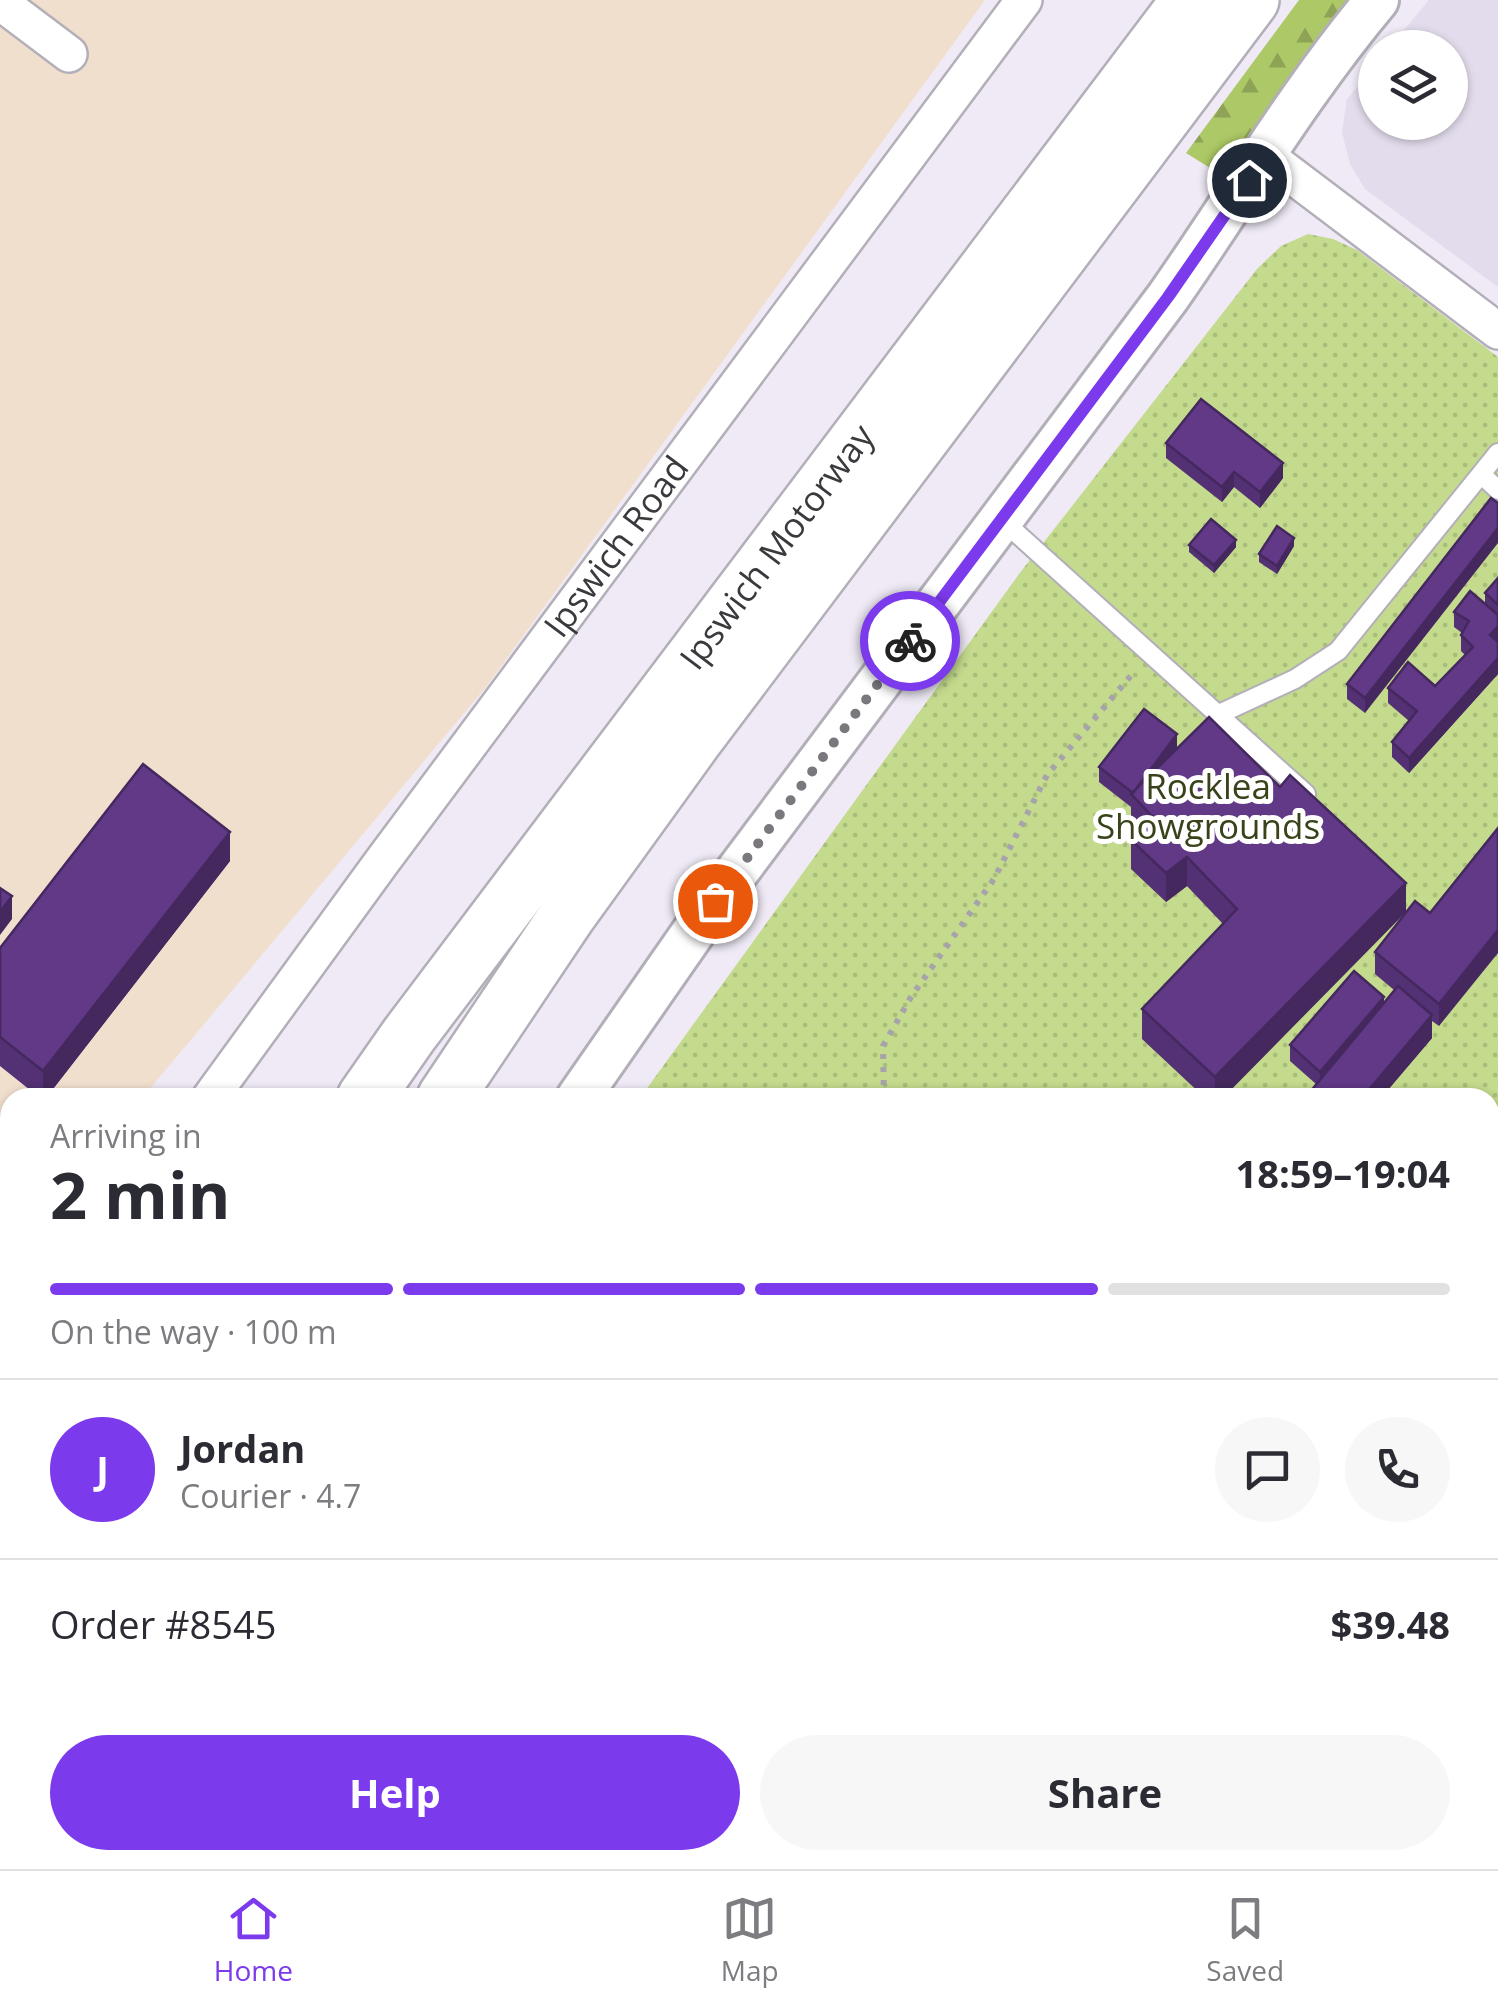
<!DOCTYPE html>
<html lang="en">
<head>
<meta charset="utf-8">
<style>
  body { margin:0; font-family:"Open Sans",sans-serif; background:#f7f7f7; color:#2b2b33; height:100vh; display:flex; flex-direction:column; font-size:38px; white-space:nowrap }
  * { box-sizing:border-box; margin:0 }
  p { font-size:32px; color:#7c7c81 }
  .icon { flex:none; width:55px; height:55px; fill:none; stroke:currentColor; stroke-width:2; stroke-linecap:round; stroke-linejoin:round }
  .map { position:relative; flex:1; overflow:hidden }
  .details { position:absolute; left:0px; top:1088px; width:1500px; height:782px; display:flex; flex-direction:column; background:#fff; border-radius:30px 30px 0 0; box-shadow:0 2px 8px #0004 }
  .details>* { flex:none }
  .tools { position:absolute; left:1358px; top:30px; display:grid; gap:20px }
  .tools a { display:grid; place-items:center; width:110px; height:110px; border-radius:50%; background:#fff; box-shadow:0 2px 8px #0004; font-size:50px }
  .pin { position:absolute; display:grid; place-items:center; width:85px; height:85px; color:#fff; margin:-42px; border:5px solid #fff; border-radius:50%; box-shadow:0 2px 10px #0007 }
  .courier { position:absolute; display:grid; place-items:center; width:100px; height:100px; margin:-50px; border:8px solid #7c3aed; border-radius:50%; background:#fff; color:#222; box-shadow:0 2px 12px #0007 }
  .overview em { font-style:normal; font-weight:700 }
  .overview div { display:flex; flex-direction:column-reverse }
  .overview { display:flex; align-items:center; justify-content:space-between; height:170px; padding:0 50px }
  h1 { font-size:65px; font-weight:700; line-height:75px }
  .bar { display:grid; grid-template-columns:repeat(4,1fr); gap:15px 10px; align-content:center; height:120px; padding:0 50px }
  .bar i { height:12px; border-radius:8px; background:#e1e1e2 }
  .bar .selected { background:#7c3aed }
  .bar p { grid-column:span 4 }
  .line { display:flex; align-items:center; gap:25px; padding:0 50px; border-top:2px solid #e1e1e2 }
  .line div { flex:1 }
  .round { display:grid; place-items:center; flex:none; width:105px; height:105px; border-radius:52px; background:#f7f7f7 }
  .button { display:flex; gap:20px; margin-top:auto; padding:20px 50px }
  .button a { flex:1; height:115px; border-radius:60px; background:#7c3aed; color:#fff; font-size:40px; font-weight:700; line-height:115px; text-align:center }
  .button a+a { background:#f7f7f7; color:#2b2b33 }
  .tab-bar { display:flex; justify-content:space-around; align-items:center; height:140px; border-top:2px solid #e1e1e2; background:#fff; font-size:28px; color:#7c7c81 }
  .tab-bar a { display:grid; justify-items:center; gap:5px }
  .tab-bar .selected { color:#7c3aed }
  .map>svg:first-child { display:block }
  .built { fill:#e3dcec }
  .industrial { fill:#f1dfce }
  .grass { fill:url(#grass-dots) }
  .forest { fill:url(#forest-firs) }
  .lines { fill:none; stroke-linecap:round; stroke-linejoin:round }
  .service-casing { stroke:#b3afb9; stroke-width:22 }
  .minor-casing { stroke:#b3afb9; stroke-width:40 }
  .tertiary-casing { stroke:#b3afb9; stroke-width:48 }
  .trunk-casing { stroke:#b3afb9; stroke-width:60 }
  .path { stroke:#a6a3ab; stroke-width:6; stroke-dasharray:5 8; stroke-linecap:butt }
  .service { stroke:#fff; stroke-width:18 }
  .minor { stroke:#fff; stroke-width:35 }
  .tertiary { stroke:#fff; stroke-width:42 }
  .trunk { stroke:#fff; stroke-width:55 }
  .wall { fill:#533174 }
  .shaded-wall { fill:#44285e }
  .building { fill:#613987; stroke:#44285e; stroke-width:2.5 }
  .done { stroke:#7a777d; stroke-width:10; stroke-dasharray:0 18 }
  .route { stroke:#7c3aed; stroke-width:12 }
  .labels { text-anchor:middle; stroke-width:10; stroke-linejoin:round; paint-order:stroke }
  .street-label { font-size:35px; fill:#3b393d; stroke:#fff }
  .park-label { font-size:35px; fill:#38431a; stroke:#fff }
</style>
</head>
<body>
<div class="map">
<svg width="1498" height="1869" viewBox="0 0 1498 1869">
  <defs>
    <pattern id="grass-dots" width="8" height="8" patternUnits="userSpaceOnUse" patternTransform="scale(2.5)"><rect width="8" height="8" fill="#c4db8d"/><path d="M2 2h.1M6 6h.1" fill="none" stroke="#a9bd7b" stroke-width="1.8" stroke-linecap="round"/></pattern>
    <pattern id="forest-firs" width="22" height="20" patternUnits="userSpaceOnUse" patternTransform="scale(2.5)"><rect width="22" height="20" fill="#adc866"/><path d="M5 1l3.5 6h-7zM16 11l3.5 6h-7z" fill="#8ea355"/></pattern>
  </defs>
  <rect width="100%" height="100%" fill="#efeaf5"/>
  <path class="built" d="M1429 0H1498V287L1365 189 1350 164 1342 132 1347 99 1375 66V122H1450V48L1390 47Z"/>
  <path class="industrial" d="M0 0H985L486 687 143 1097 10 1098V1224L0 1218Z
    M178 1860H1490L1498 1869H173Z"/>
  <path class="grass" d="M1308 234 1333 239 1357 250 1498 357V1799L1490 1793V1098H640L1019 574 1257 269 1281 246Z"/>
  <path class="forest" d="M1299 0H1354L1274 99 1223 176 1186 153Z"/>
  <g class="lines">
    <g class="service-casing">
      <path id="service" d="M1481 474 1498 490
        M1002 520 1306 794
        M1217 715 1295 679 1338 651 1498 453"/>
    </g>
    <g class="minor-casing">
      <g id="minor">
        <path d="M0 2 69 54"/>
        <path d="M1265 155 1498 331"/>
        <path id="s1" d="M210 1098 381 863 1024 0"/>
        <path d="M0 1436 10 1419"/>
        <path d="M1103 1860 1115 1869"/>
      </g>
    </g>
    <g class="tertiary-casing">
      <path id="tertiary" d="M578 1098 715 901 1168 297C1238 197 1299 93 1377 0
        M114 1869 119 1860"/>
    </g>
    <g class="trunk-casing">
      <g id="trunk">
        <path id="s2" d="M365 1098 409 1035 1190 0"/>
        <path d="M445 1098 567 916 694 740 1251 0"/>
        <path d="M0 1660 10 1643"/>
        <path d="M0 1854 10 1836"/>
      </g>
    </g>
    <path class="path" d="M884 1098 883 1046 911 997 994 879 1047 775 1134 672"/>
    <use href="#service" class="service"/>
    <use href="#minor" class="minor"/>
    <use href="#tertiary" class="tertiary"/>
    <use href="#trunk" class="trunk"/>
  </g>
  <path class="wall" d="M1166 443 1283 478 1260 508 1234 487 1222 502 1166 458Z
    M1498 503 1365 713 1347 699V684Z
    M1189 545 1236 547 1214 573 1189 552Z
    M1294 546 1277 574 1259 562V554Z
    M1498 578V674L1409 773 1392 757V742L1409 721 1388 703V688L1435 686 1465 655 1461 651V635L1462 633 1454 627V612L1485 604V593Z
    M1177 748 1280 787 1223 1098H1205L1142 1039V1009L1223 924 1187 886 1166 902 1131 869V840L1139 832 1131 823V807L1099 782V767Z
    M1498 828 1439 1026 1432 1021V1038L1381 1098H1305L1316 1084 1290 1061V1045L1384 1002 1394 990 1375 974V952L1430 913Z
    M230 861 46 1098H40L0 1066V948Z
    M632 1860H889L882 1869H644Z
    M1332 1860H1490L1498 1869H1344Z"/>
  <path class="shaded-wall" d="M1283 463V478L1260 508V492Z
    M1234 472V487L1222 502V487Z
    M1498 528V543L1365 713V698Z
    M1294 538V546L1277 574V566Z
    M1236 540V547L1214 573V565Z
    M1498 626V642L1490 635Z
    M1498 658V674L1409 773V758Z
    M1177 734V750L1133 793Z
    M230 832V861L46 1098H43V1071Z
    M1187 857V886L1166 902V873Z
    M1406 883V912L1223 1098H1215V1077Z
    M12 896V919L0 935V912Z
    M1498 930V953L1439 1026V1004Z
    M1384 997V1013L1320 1087V1072Z
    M1432 1015V1038L1381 1098H1362Z
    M867 1860H889L882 1869H867Z"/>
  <path class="building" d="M1201 399 1283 463 1260 492 1234 472 1222 487 1166 443Z
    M1491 498 1498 503V528L1365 698 1347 684Z
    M1211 519 1236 540 1214 565 1189 545Z
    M1277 526 1294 538 1277 566 1259 554Z
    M1498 578V605L1485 593Z
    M1470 591 1498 615V626L1490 635 1498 642V658L1409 758 1392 742 1417 711 1388 688 1408 662 1435 686 1473 647 1461 635 1469 621 1454 612Z
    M1144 709 1177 734 1133 793 1099 767Z
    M1209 717 1280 787 1290 775 1406 883 1215 1077 1142 1009 1237 909 1187 857 1166 873 1131 840 1153 817 1131 794Z
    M143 764 230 832 43 1071 0 1037V948Z
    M1498 828V930L1439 1004 1375 952 1415 901 1430 913Z
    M0 888 12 896 0 912Z
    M1354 971 1384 997 1320 1072 1290 1045Z
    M1398 986 1432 1015 1362 1098H1305Z
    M1490 1764 1498 1770V1869H1382L1370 1860H1490Z
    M671 1860H867L878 1869H683Z"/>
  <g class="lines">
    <path class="done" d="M715 901 910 641"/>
    <path class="route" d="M910 641 1168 297 1249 180"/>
  </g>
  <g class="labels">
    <g class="street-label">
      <text dy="12" stroke="none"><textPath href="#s2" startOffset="688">Ipswich Motorway</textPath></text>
      <text dy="12" stroke="none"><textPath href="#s1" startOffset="685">Ipswich Road</textPath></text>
    </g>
    <g class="park-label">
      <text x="1208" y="799">Rocklea<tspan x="1208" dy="40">Showgrounds</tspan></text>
    </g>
  </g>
</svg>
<div class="tools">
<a><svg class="icon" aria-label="layers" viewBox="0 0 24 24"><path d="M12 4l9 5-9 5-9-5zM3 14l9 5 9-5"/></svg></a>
</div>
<div class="pin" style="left:715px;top:901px;background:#ea580c"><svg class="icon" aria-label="bag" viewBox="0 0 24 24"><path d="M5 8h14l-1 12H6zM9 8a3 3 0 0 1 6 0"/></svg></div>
<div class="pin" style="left:1249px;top:180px;background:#1f2937"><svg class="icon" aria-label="home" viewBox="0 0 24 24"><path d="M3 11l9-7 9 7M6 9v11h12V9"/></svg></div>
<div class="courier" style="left:910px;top:641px"><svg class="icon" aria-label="bike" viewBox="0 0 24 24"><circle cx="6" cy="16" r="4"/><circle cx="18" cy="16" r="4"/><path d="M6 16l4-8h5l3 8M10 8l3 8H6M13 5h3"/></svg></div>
<section class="details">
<div class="overview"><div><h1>2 min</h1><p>Arriving in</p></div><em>18:59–19:04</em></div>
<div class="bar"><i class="selected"></i><i class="selected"></i><i class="selected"></i><i></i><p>On the way · 100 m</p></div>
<div class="line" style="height:180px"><b class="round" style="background:#7c3aed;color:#fff">J</b><div><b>Jordan</b><p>Courier · 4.7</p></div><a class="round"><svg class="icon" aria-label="chat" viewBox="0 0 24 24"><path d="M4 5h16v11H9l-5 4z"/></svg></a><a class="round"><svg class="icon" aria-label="phone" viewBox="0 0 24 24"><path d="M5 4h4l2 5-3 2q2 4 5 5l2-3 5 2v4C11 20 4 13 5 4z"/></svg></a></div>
<div class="line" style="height:130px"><div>Order #8545</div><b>$39.48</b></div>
<div class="button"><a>Help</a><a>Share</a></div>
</section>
</div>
<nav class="tab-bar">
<a class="selected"><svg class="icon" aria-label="home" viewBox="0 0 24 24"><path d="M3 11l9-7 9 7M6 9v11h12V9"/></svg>Home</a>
<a><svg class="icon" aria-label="map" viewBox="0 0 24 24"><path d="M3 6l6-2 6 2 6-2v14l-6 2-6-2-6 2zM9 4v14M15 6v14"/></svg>Map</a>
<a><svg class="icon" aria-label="saved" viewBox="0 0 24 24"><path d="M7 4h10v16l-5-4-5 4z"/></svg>Saved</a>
</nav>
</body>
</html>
